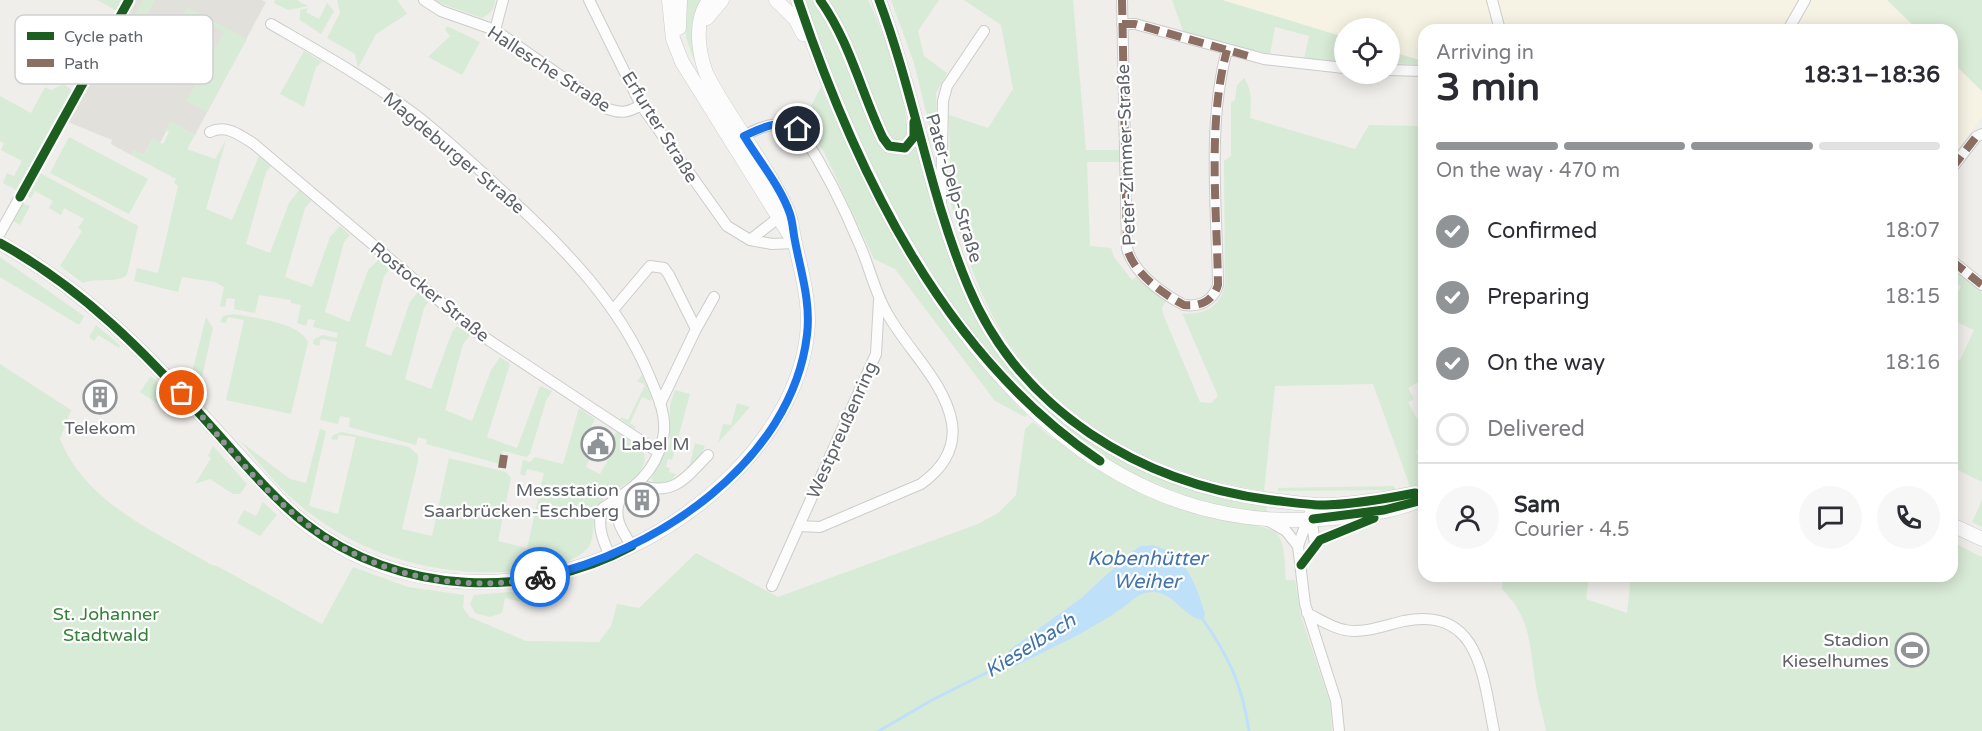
<!DOCTYPE html>
<html lang="en">
<head>
<meta charset="utf-8">
<style>
  body { margin:0; font-family:"Varela Round",sans-serif; background:#f7f7f7; color:#2b2b33; height:100vh; display:flex; flex-direction:column; font-size:22px; white-space:nowrap }
  * { box-sizing:border-box; margin:0 }
  p { font-size:20px; color:#7c7c81 }
  .icon { flex:none; width:33px; height:33px; fill:none; stroke:currentColor; stroke-width:2; stroke-linecap:round; stroke-linejoin:round }
  .map { position:relative; flex:1; overflow:hidden }
  .panel { position:absolute; left:1418px; top:24px; width:540px; height:558px; display:flex; flex-direction:column; background:#fff; border-radius:18px; box-shadow:0 3px 15px #0003 }
  .panel>* { flex:none }
  .controls { position:absolute; left:1334px; top:18px; display:grid; gap:12px }
  .controls a { display:grid; place-items:center; width:66px; height:66px; border-radius:50%; background:#fff; box-shadow:0 3px 15px #0003; font-size:30px }
  .pin { position:absolute; display:grid; place-items:center; width:51px; height:51px; color:#fff; margin:-26px; border:3px solid #fff; border-radius:50%; box-shadow:0 2px 6px #0007 }
  .courier { position:absolute; display:grid; place-items:center; width:60px; height:60px; margin:-30px; border:4px solid #1a73e8; border-radius:50%; background:#fff; color:#222; box-shadow:0 2px 8px #0007 }
  .summary em { font-style:normal; font-weight:700 }
  .summary div { display:flex; flex-direction:column-reverse }
  .summary { display:flex; align-items:center; justify-content:space-between; height:102px; padding:0 18px }
  h1 { font-size:39px; font-weight:700; line-height:45px }
  .bar { display:grid; grid-template-columns:repeat(4,1fr); gap:9px 6px; align-content:center; height:72px; padding:0 18px }
  .bar i { height:8px; border-radius:4px; background:#e1e1e2 }
  .bar .active { background:#919496 }
  .bar p { grid-column:span 4 }
  .line { display:flex; align-items:center; gap:15px; padding:0 18px; border-top:2px solid #e1e1e2 }
  .line div { flex:1 }
  .round { display:grid; place-items:center; flex:none; width:63px; height:63px; border-radius:32px; background:#f7f7f7 }
  ol { padding:0 18px; list-style:none }
  li { display:flex; align-items:center; gap:18px; height:66px }
  li p { margin-inline-start:auto }
  li .icon { padding:6px; border-radius:50%; background:#919496; color:#fff; stroke-width:4 }
  li:last-child { color:#7c7c81 }
  li i { width:33px; height:33px; border:3px solid #e1e1e2; border-radius:50% }
  .map>svg:first-child { display:block }
  .commercial { fill:#f7f3e4 }
  .education { fill:#e2e0da }
  .green { fill:#d8ebd6; fill-rule:evenodd }
  .water { fill:#bfe0f9 }
  .lines { fill:none; stroke-linecap:round; stroke-linejoin:round }
  .stream { stroke:#bfe0f9; stroke-width:3 }
  .minor-casing { stroke:#cbcccc; stroke-width:12 }
  .tertiary-casing { stroke:#cbcccc; stroke-width:15 }
  .minor { stroke:#fdfcfc; stroke-width:10 }
  .tertiary { stroke:#fdfcfc; stroke-width:14 }
  .quiet { stroke:#8d6e63; stroke-width:8; stroke-dasharray:15 8; stroke-linecap:butt }
  .cycleway-casing { stroke:#fff; stroke-width:13 }
  .cycleway { stroke:#1b5e20; stroke-width:9 }
  .done { stroke:#919496; stroke-width:6; stroke-dasharray:0 10.8 }
  .route { stroke:#1a73e8; stroke-width:8 }
  .labels { text-anchor:middle; stroke-width:4.5; stroke-linejoin:round; paint-order:stroke }
  .street-label { font-size:18px; fill:#5f6368; stroke:#fff }
  .poi-label { font-size:18px; fill:#5f6368; stroke:#fff; text-anchor:end }
  .park-label { font-size:18px; fill:#348238; stroke:#fff }
  .water-label { font-size:20px; font-style:italic; fill:#4174aa; stroke:#fff }
  .key { fill:#fff; stroke:#cfd0d2; stroke-width:1.5 }
  .key-label { font-size:16px; fill:#5f6368 }
</style>
</head>
<body>
<div class="map">
<svg width="1982" height="731" viewBox="0 0 1982 731">
  <rect width="100%" height="100%" fill="#efeeea"/>
  <path class="commercial" d="M1222 0H1887L1918 30H1424L1423 61 1389 51V28H1344V37Z
    M1952 62 1982 91V117L1952 157Z"/>
  <path class="education" d="M133 0H262L266 2 195 135 171 122 160 143 152 139 144 155 134 150 131 155 111 144 112 140 68 122Z"/>
  <path class="green" d="M97 0H125L119 12Z
    M143 0H155L140 28 131 22Z
    M275 0H297L308 6 288 10 274 3Z
    M337 0H397L407 14 376 34 358 68 355 54 327 38 340 13Z
    M431 0H495C495 9 490 14 482 18Z
    M685 0H703L696 57 693 58 686 37Z
    M804 0H812L829 24 847 61 874 135 906 153 918 143 958 279 1052 412 1221 497 1267 506 1266 515C1206 505 1157 488 1105 458 1093 452 1083 442 1072 434 976 360 906 246 857 135 838 91 822 45 804 0Z
    M827 0H868C880 22 918 122 904 141L891 139Z
    M891 0H939L918 31 924 56 947 73 936 93 937 123 933 141 914 63Z
    M964 0H1073L1086 150H1119L1120 162H1087L1090 246 1111 248 1114 257 1132 280 1136 277 1166 301 1162 308 1163 314 1200 402 1211 403 1218 396 1182 313C1204 316 1220 307 1225 285L1224 161 1231 156V102L1235 100 1237 85 1244 78C1253 92 1251 103 1250 118L1355 149 1369 125 1421 126 1423 77 1424 379 1408 388 1414 399 1408 402C1417 420 1431 435 1416 452L1423 459V484L1411 489 1373 384 1275 386 1264 491C1169 477 1077 433 1018 356 983 310 964 252 949 197L954 188 950 161 949 115 988 128 1013 89 1001 25Z
    M1172 0H1222L1344 37V62L1304 59 1309 36 1275 27 1270 54 1237 47 1183 31Z
    M1887 0H1982V91L1952 62V30H1918Z
    M327 3 334 11 321 34 300 20V10L308 8 306 12 319 19Z
    M187 7 247 39 207 112 186 101 224 32 208 23 195 46 173 34Z
    M447 26 480 42 462 75 428 57 450 36 445 30Z
    M304 51 322 62 316 67 304 107 280 94Z
    M1389 51 1423 61V65L1389 63Z
    M64 84 74 92 20 192 3 183 7 173 14 176 22 161 1 150 4 143 0 141V96L31 113 45 87 51 90Z
    M821 87C873 206 932 324 1027 415L1025 417 995 401 895 269 874 259 823 150 802 123Z
    M171 121 195 135 187 149 215 159 226 140 206 209 232 220 259 156 271 166 266 172 246 244 270 253 289 203 299 190 311 201 305 208 285 277 312 287 330 237 340 226 350 235 344 242 325 312 349 322 368 270 379 259 390 269 384 276 365 346 391 356 410 302 418 292 428 302 424 308 405 379 431 389 452 332 457 326 470 335 463 344 445 410 472 421 491 370 500 357 510 364 487 437 517 448 540 386 552 391 546 401 530 454 526 457 503 451 500 464 426 444 427 440 418 437 416 445 349 427 350 418 340 416 338 424 320 420 337 342 321 339 319 346 313 344 314 339 323 335 337 338 338 333 313 327 315 320 308 319 306 326 297 323 301 305 291 303V300L259 295 255 313 234 309 235 299 227 298 225 307 220 306 224 287 215 282 182 277 178 292 134 281 137 268 158 273 178 186 174 183 176 179 131 155 134 150 144 155 152 139 163 144 169 132 166 130Z
    M69 137 148 179 129 214 50 173Z
    M38 172 138 226 127 275C116 284 96 277 83 283L60 266 82 231 78 228 84 219 64 208 61 215 49 208 53 201 35 191 31 198 26 195Z
    M22 203 30 206 20 225 13 221Z
    M0 257 84 316 79 325 0 277Z
    M1952 269 1982 292V482L1952 467V362L1954 357 1960 360 1974 330 1952 320V305L1961 286 1952 280Z
    M234 314C254 318 299 322 308 342L291 414 226 400 244 320 228 317 226 323 220 322 223 316Z
    M206 317 213 328 200 386 196 389 188 381 190 373H192Z
    M96 325 120 345 117 355 119 348 98 335 94 341 89 337Z
    M0 364 71 410 60 439C86 503 154 531 210 564L219 567 322 624 353 567 408 587 464 595 463 608 470 617 526 641 599 642 611 626 617 604 639 608 696 553 778 597 978 524 998 513 1016 495 1025 429 1033 422 1053 439H1058C1095 467 1133 494 1177 508 1196 514 1266 525 1275 532 1287 542 1284 566 1286 580H1295L1301 616 1330 703 1332 731H0ZM1153 545C1187 554 1195 583 1205 613L1175 602 1165 595 1154 591 1144 592 1097 624 1016 666 1009 650 1081 598 1129 554 1140 546Z
    M642 375 652 398 651 401 642 397 630 423 636 427 635 429 620 419 621 417 628 420 645 385 637 381Z
    M151 376 181 409 176 416 140 392Z
    M675 390 690 394 672 460 668 459 666 467 670 468 669 472 676 474 670 482 656 484 651 479 670 442V405Z
    M737 403 750 407 718 443 723 424 731 425Z
    M579 408 595 419 580 448 592 454 586 467 600 474 614 449 612 440 616 432 643 450C653 475 617 486 604 499 586 519 600 539 584 552 561 569 529 571 501 572 426 575 353 552 295 501 275 484 258 461 240 441L290 479 306 483 320 429 326 431 309 506 338 514 356 437 339 435 337 440 331 439 333 435 342 432 409 447 418 455V461L402 529 432 536 449 458 506 472 511 478 498 541 527 548 544 473 527 469 525 476 520 474 523 460 530 462 535 457 563 464Z
    M695 443 705 446 700 457 689 468Z
    M213 446 247 484 240 494H233L210 479 195 484 211 458 208 456Z
    M1394 486 1395 490 1278 491V488Z
    M1982 500V527L1972 522Z
    M263 502 277 515 260 536 237 523 244 510 256 516Z
    M1952 542 1982 557V731H1546C1543 714 1537 697 1535 680 1529 642 1531 619 1502 589L1503 576H1586L1588 585 1586 599 1627 613 1631 576H1952Z
    M534 590 528 603 505 598 502 613 490 617 475 613 470 604 474 595Z"/>
  <path class="water" d="M1153 545C1187 554 1195 583 1205 613L1203 620C1184 618 1174 592 1152 592 1139 592 1131 602 1121 609 1088 632 1051 648 1016 666L1006 664 1009 650 1081 598 1129 554 1140 546Z"/>
  <g class="lines">
    <path class="stream" d="M1202 618C1229 657 1242 684 1249 731
      M879 731 932 700 1008 662"/>
    <g class="minor-casing">
      <path id="minor" d="M424 0 441 11 495 30 608 109C622 114 629 112 641 105
        M589 0 641 105 727 226 750 240 772 244 795 243
        M1122 0 1127 248C1133 273 1163 294 1184 305 1200 307 1213 301 1218 285 1217 209 1207 124 1227 50
        M1492 0 1500 30
        M271 24C321 53 371 81 417 116 450 142 481 171 512 200 566 250 619 305 648 373 657 394 668 416 663 438 655 475 632 489 603 508 596 524 603 541 610 556
        M1122 24H1135L1264 59 1344 68
        M495 30 503 0
        M1788 30 1805 0
        M1389 70 1424 71
        M210 132C226 124 240 135 254 144L475 331 658 452
        M739 139C760 126 784 116 803 135 824 168 843 205 858 241 869 264 874 291 887 313 906 348 945 382 952 423 956 450 942 469 921 484L820 527 799 526
        M1952 168 1976 137 1982 134
        M941 205 943 101 947 86 984 31
        M0 233 20 197
        M750 240 778 218
        M1952 261 1982 285
        M613 310 650 266 664 268 669 275 696 329 660 404
        M696 329 714 297
        M639 485C673 497 686 478 708 455
        M621 497C612 516 621 530 632 546
        M1311 515 1315 545
        M1267 520 1286 531 1298 546 1305 604 1336 701 1339 731
        M1298 546 1310 512 1318 505
        M1301 565 1320 540 1378 514
        M772 586 876 354 879 300
        M1307 613C1319 619 1332 628 1345 630 1364 634 1386 625 1404 621 1480 606 1483 677 1494 731"/>
    </g>
    <g class="tertiary-casing">
      <path id="tertiary" d="M669 0 673 39 682 62 791 237
        M776 0 796 20 803 34
        M798 0C871 219 1023 519 1291 520 1323 520 1398 515 1424 497
        M820 0C850 42 861 92 883 138L889 146 905 148 914 137V125
        M879 0C914 93 929 193 968 286 1020 411 1140 483 1271 500 1289 502 1307 505 1325 505 1355 504 1385 499 1415 493L1424 495
        M707 18 722 0
        M679 28 680 0
        M0 243C118 307 197 414 288 509 416 627 615 592 732 475 772 435 806 381 808 322 808 294 801 270 795 243 792 231 792 218 786 207 764 160 729 119 706 73 698 50 694 21 709 0
        M1952 525 1982 539"/>
    </g>
    <use href="#minor" class="minor"/>
    <use href="#tertiary" class="tertiary"/>
    <path class="quiet" d="M1122 0 1127 248C1133 273 1163 294 1184 305 1200 307 1213 301 1218 285 1217 209 1207 124 1227 50
      M1122 24H1135L1252 57
      M1952 168 1976 137 1982 134
      M1952 261 1982 285
      M502 468 504 455"/>
    <g class="cycleway-casing">
      <path id="cycleway" d="M798 0C856 173 944 356 1100 461
        M820 0C850 42 861 92 883 138L889 146 905 148 914 137V122
        M879 0C914 93 929 193 968 286 1020 411 1140 483 1271 500 1289 502 1307 505 1325 505 1355 504 1385 499 1415 493L1424 495
        M20 197 129 0
        M0 243C82 288 146 353 208 423 239 457 269 495 306 524 398 595 530 601 632 546
        M1313 519 1384 510 1419 501
        M1301 565 1320 540 1374 518"/>
    </g>
    <use href="#cycleway" class="cycleway"/>
  </g>
  <g class="lines">
    <path class="done" d="M182 393C220 437 258 487 304 522 369 574 459 595 540 577"/>
    <path class="route" d="M540 577C655 553 792 462 807 335 811 302 801 273 795 241 793 232 793 223 790 214 781 187 759 161 744 136 761 128 780 118 798 129"/>
  </g>
  <defs>
    <g id="building-ring" transform="scale(1.725)"><circle r="9.5" fill="#fff" stroke="#919496" stroke-width="1.5"/><path d="M-4-6H4V6H1V3H-1V6H-4ZM-2.5-4.3h1.7v1.8h-1.7ZM.8-4.3h1.7v1.8H.8ZM-2.5-1h1.7V.8h-1.7ZM.8-1h1.7V.8H.8Z" fill="#919496"/></g>
    <g id="civic-ring" transform="scale(1.725)"><circle r="9.5" fill="#fff" stroke="#919496" stroke-width="1.5"/><path d="M-.6-6.5H3V-4.5H.6V-3L4-1V1h2V6H-6V1h2V-1L-.6-3ZM-1.2 2.5V6h2.4V2.5Z" fill="#919496"/></g>
    <g id="stadium-ring" transform="scale(1.725)"><circle r="9.5" fill="#fff" stroke="#919496" stroke-width="1.5"/><path d="M0-5a6.5 5 0 1 0 0 10a6.5 5 0 1 0 0-10ZM-3.5-1.8h7v3.6h-7Z" fill="#919496"/></g>
  </defs>
  <g fill-rule="evenodd">
    <use href="#building-ring" x="100" y="397"/>
    <use href="#civic-ring" x="598" y="444"/>
    <use href="#building-ring" x="642" y="500"/>
    <use href="#stadium-ring" x="1912" y="650"/>
  </g>
  <g class="labels">
    <g class="street-label">
      <text transform="translate(549 69) rotate(33)" y="6">Hallesche Straße</text>
      <text transform="translate(660 127) rotate(58)" y="6">Erfurter Straße</text>
      <text transform="translate(454 153) rotate(40)" y="6">Magdeburger Straße</text>
      <text transform="translate(1126 155) rotate(-92)" y="6">Peter-Zimmer-Straße</text>
      <text transform="translate(954 188) rotate(73)" y="6">Pater-Delp-Straße</text>
      <text transform="translate(430 292) rotate(39)" y="6">Rostocker Straße</text>
      <text transform="translate(842 430) rotate(-66)" y="6">Westpreußenring</text>
    </g>
    <g class="poi-label">
      <text x="100" y="434" text-anchor="middle">Telekom</text>
      <text x="621" y="450" text-anchor="start">Label M</text>
      <text x="619" y="496">Messstation<tspan x="619" dy="21">Saarbrücken-Eschberg</tspan></text>
      <text x="1889" y="646">Stadion<tspan x="1889" dy="21">Kieselhumes</tspan></text>
    </g>
    <g class="park-label">
      <text x="106" y="620">St. Johanner<tspan x="106" dy="21">Stadtwald</tspan></text>
    </g>
    <g class="water-label">
      <text x="1147" y="565">Kobenhütter<tspan x="1147" dy="23">Weiher</tspan></text>
      <text transform="translate(1030 645) rotate(-32)" y="7">Kieselbach</text>
    </g>
  </g>
  <rect x="15" y="15" width="198" height="69" rx="9" class="key"/>
  <rect x="27" y="32" width="27" height="8" fill="#1b5e20"/>
  <rect x="27" y="59" width="27" height="8" fill="#8d6e63"/>
  <g class="key-label">
    <text x="64" y="42">Cycle path</text>
    <text x="64" y="69">Path</text>
  </g>
</svg>
<div class="controls">
<a><svg class="icon" aria-label="locate" viewBox="0 0 24 24"><circle cx="12" cy="12" r="6"/><path d="M12 2v4M12 18v4M2 12h4M18 12h4"/></svg></a>
</div>
<div class="pin" style="left:182px;top:393px;background:#ea580c"><svg class="icon" aria-label="bag" viewBox="0 0 24 24"><path d="M5 8h14l-1 12H6zM9 8a3 3 0 0 1 6 0"/></svg></div>
<div class="pin" style="left:798px;top:129px;background:#1f2937"><svg class="icon" aria-label="home" viewBox="0 0 24 24"><path d="M3 11l9-7 9 7M6 9v11h12V9"/></svg></div>
<div class="courier" style="left:540px;top:577px"><svg class="icon" aria-label="bike" viewBox="0 0 24 24"><circle cx="6" cy="16" r="4"/><circle cx="18" cy="16" r="4"/><path d="M6 16l4-8h5l3 8M10 8l3 8H6M13 5h3"/></svg></div>
<section class="panel">
<div class="summary"><div><h1>3 min</h1><p>Arriving in</p></div><em>18:31–18:36</em></div>
<div class="bar"><i class="active"></i><i class="active"></i><i class="active"></i><i></i><p>On the way · 470 m</p></div>
<ol>
<li><svg class="icon" aria-label="check" viewBox="0 0 24 24"><path d="M5 12l5 5 9-10"/></svg>Confirmed<p>18:07</p></li>
<li><svg class="icon" aria-label="check" viewBox="0 0 24 24"><path d="M5 12l5 5 9-10"/></svg>Preparing<p>18:15</p></li>
<li><svg class="icon" aria-label="check" viewBox="0 0 24 24"><path d="M5 12l5 5 9-10"/></svg>On the way<p>18:16</p></li>
<li><i></i>Delivered</li>
</ol>
<div class="line" style="height:108px"><a class="round"><svg class="icon" aria-label="person" viewBox="0 0 24 24"><circle cx="12" cy="8" r="4"/><path d="M4 21q1-7 8-7t8 7"/></svg></a><div><b>Sam</b><p>Courier · 4.5</p></div><a class="round"><svg class="icon" aria-label="chat" viewBox="0 0 24 24"><path d="M4 5h16v11H9l-5 4z"/></svg></a><a class="round"><svg class="icon" aria-label="phone" viewBox="0 0 24 24"><path d="M5 4h4l2 5-3 2q2 4 5 5l2-3 5 2v4C11 20 4 13 5 4z"/></svg></a></div>
</section>
</div>
</body>
</html>
